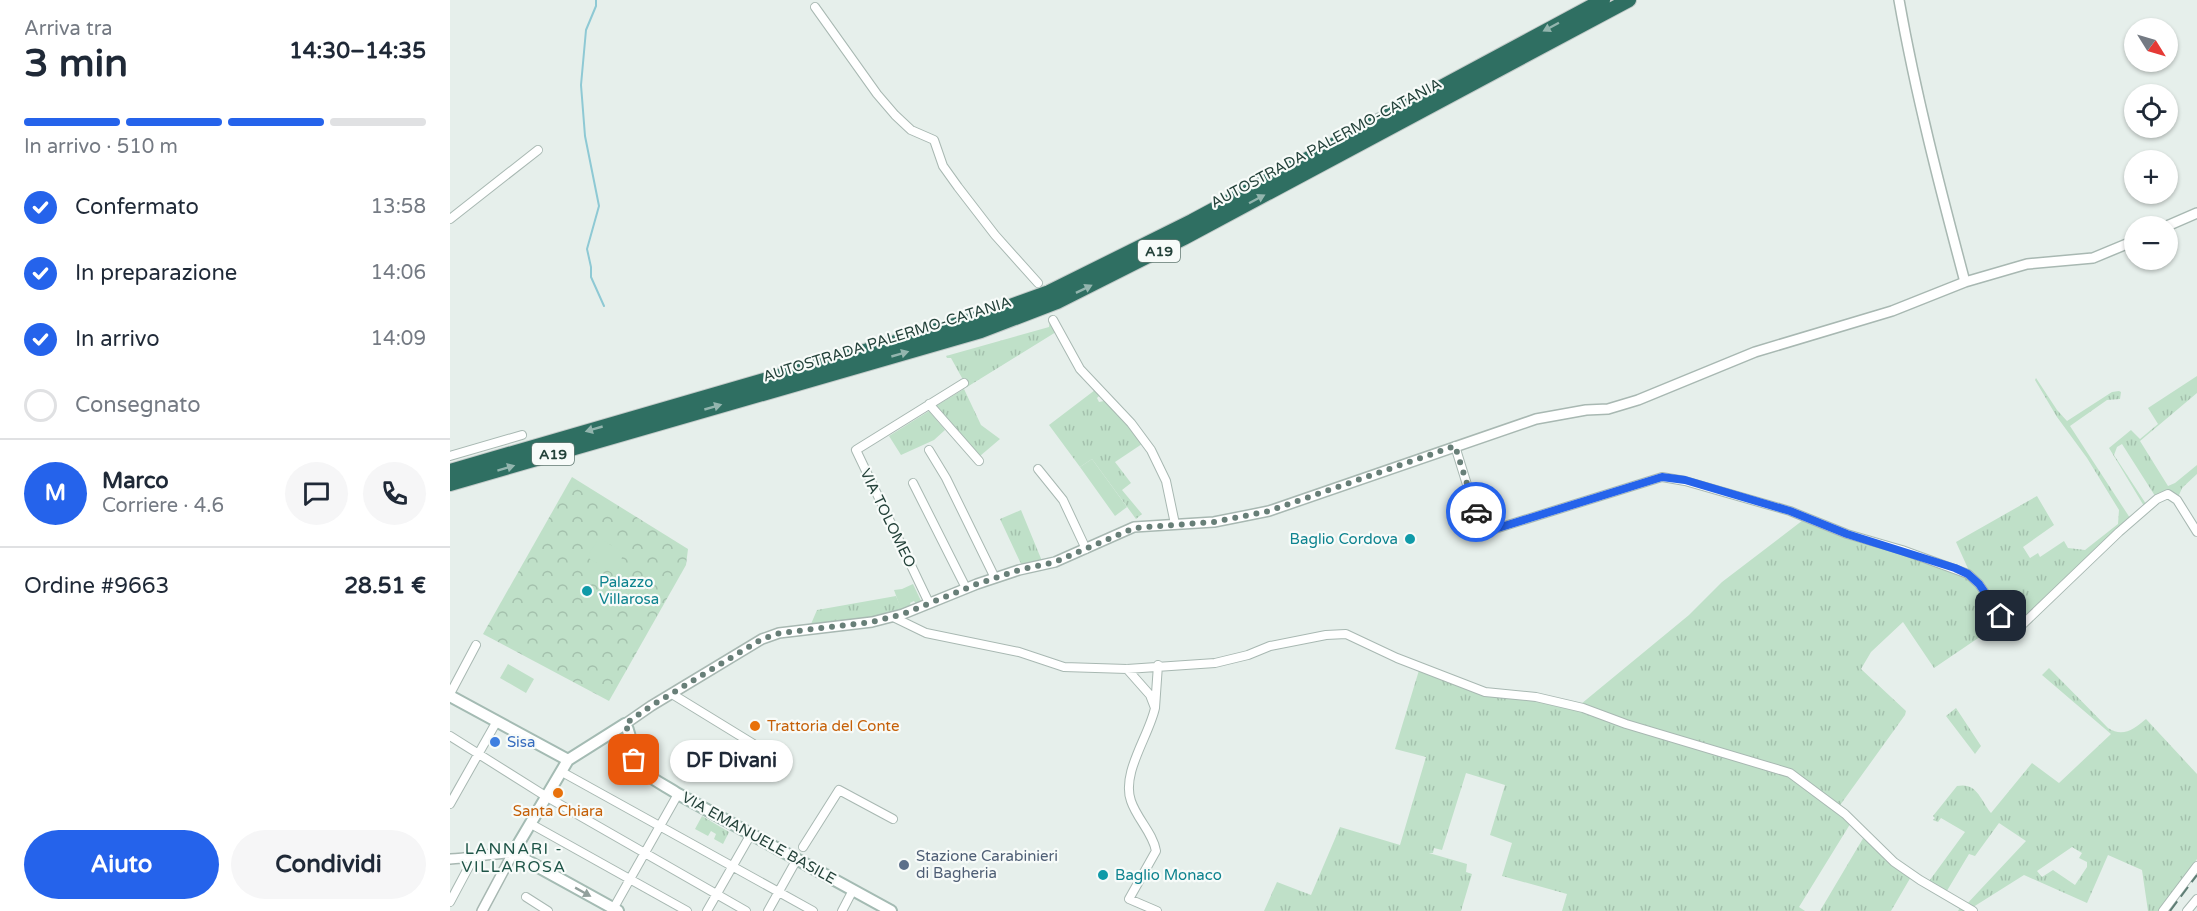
<!DOCTYPE html>
<html lang="it">
<head>
<meta charset="utf-8">
<style>
  body { margin:0; font-family:"Varela Round",sans-serif; background:#f6f6f7; color:#1f2937; height:100vh; display:flex; flex-direction:column; font-size:22px; white-space:nowrap }
  * { box-sizing:border-box; margin:0 }
  p { font-size:20px; color:#747a83 }
  .icon { flex:none; width:33px; height:33px; fill:none; stroke:currentColor; stroke-width:2; stroke-linecap:round; stroke-linejoin:round }
  .map { position:relative; flex:1; overflow:hidden }
  .details { display:flex; flex-direction:column; background:#fff; width:450px }
  .details>* { flex:none }
  .needle { width:39px; rotate:127deg }
  .controls { position:absolute; left:1674px; top:18px; display:grid; gap:12px }
  .controls a { display:grid; place-items:center; width:54px; height:54px; border-radius:50%; background:#fff; box-shadow:0 2px 4px #0004; font-size:30px }
  .pin { position:absolute; display:grid; place-items:center; width:51px; height:51px; color:#fff; margin:-26px; border-radius:12px; box-shadow:0 3px 9px #0006 }
  .courier { position:absolute; display:grid; place-items:center; width:60px; height:60px; margin:-30px; border:4px solid #2563eb; border-radius:50%; background:#fff; color:#222; box-shadow:0 2px 8px #0007 }
  .bubble { position:absolute; height:42px; border-radius:21px; background:#fff; box-shadow:0 2px 4px #0004; font-size:20px; font-weight:700; line-height:42px; text-align:center }
  .summary em { font-style:normal; font-weight:700 }
  .summary div { display:flex; flex-direction:column-reverse }
  .summary { display:flex; align-items:center; justify-content:space-between; height:102px; padding:0 24px }
  h1 { font-size:39px; font-weight:700; line-height:45px }
  .bar { display:grid; grid-template-columns:repeat(4,1fr); gap:9px 6px; align-content:center; height:72px; padding:0 24px }
  .bar i { height:8px; border-radius:4px; background:#e0e1e3 }
  .bar .selected { background:#2563eb }
  .bar p { grid-column:span 4 }
  .line { display:flex; align-items:center; gap:15px; padding:0 24px; border-top:2px solid #e0e1e3 }
  .line div { flex:1 }
  .round { display:grid; place-items:center; flex:none; width:63px; height:63px; border-radius:32px; background:#f6f6f7 }
  ol { padding:0 24px; list-style:none }
  li { display:flex; align-items:center; gap:18px; height:66px }
  li p { margin-inline-start:auto }
  li .icon { padding:6px; border-radius:50%; background:#2563eb; color:#fff; stroke-width:4 }
  li:last-child { color:#747a83 }
  li i { width:33px; height:33px; border:3px solid #e0e1e3; border-radius:50% }
  .primary-button { display:flex; gap:12px; margin-top:auto; padding:12px 24px }
  .primary-button a { flex:1; height:69px; border-radius:36px; background:#2563eb; color:#fff; font-size:24px; font-weight:700; line-height:69px; text-align:center }
  .primary-button a+a { background:#f6f6f7; color:#1f2937 }
  main { display:flex; flex:1; min-height:0 }
  .map>svg:first-child { display:block }
  .grass { fill:url(#grass-tufts); fill-rule:evenodd }
  .park { fill:url(#park-crowns) }
  .garden { fill:#bfe0c8 }
  .lines { fill:none; stroke-linecap:round; stroke-linejoin:round }
  .stream { stroke:#8ec9d4; stroke-width:2 }
  .minor-casing { stroke:#a8b8b2; stroke-width:10 }
  .tertiary-casing { stroke:#a8b8b2; stroke-width:12 }
  .secondary-casing { stroke:#a4bbb3; stroke-width:14 }
  .motorway-casing { stroke:#c2cac8; stroke-width:16 }
  .minor { stroke:#fff; stroke-width:8 }
  .tertiary { stroke:#fff; stroke-width:9 }
  .secondary { stroke:#fff; stroke-width:10 }
  .motorway { stroke:#2f6f62; stroke-width:14 }
  .rail { stroke:#5f7d75; stroke-width:2; stroke-dasharray:12 6; stroke-linecap:butt }
  .oneway { fill:#93b5ae }
  .oneway2 { fill:#92a09c }
  .done { stroke:#687f78; stroke-width:6; stroke-dasharray:0 10.8 }
  .route { stroke:#2563eb; stroke-width:8 }
  .culture-dot { fill:#0f9aa8; stroke:#f7fbf9; stroke-width:2 }
  .food-dot { fill:#e8710a; stroke:#f7fbf9; stroke-width:2 }
  .shop-dot { fill:#3f7fe0; stroke:#f7fbf9; stroke-width:2 }
  .service-dot { fill:#5c6f8a; stroke:#f7fbf9; stroke-width:2 }
  .labels { text-anchor:middle; stroke-width:4.5; stroke-linejoin:round; paint-order:stroke }
  .shield { fill:#f7fbf9; stroke:#637a73; stroke-width:1.5 }
  .shield-label { font-size:14px; font-weight:bold; fill:#24423a }
  .street-label { font-size:15px; fill:#24423a; stroke:#f7fbf9 }
  .culture-label { font-size:15px; fill:#0d838f; stroke:#f7fbf9; text-anchor:start }
  .food-label { font-size:15px; fill:#c56008; stroke:#f7fbf9; text-anchor:start }
  .shop-label { font-size:15px; fill:#366cbe; stroke:#f7fbf9; text-anchor:start }
  .service-label { font-size:15px; fill:#4e5e75; stroke:#f7fbf9; text-anchor:start }
  .neighbourhood-label { font-size:16px; letter-spacing:1.5px; fill:#1f5548; stroke:#f7fbf9 }
</style>
</head>
<body>
<main>
<section class="details">
<div class="summary"><div><h1>3 min</h1><p>Arriva tra</p></div><em>14:30–14:35</em></div>
<div class="bar"><i class="selected"></i><i class="selected"></i><i class="selected"></i><i></i><p>In arrivo · 510 m</p></div>
<ol>
<li><svg class="icon" aria-label="check" viewBox="0 0 24 24"><path d="M5 12l5 5 9-10"/></svg>Confermato<p>13:58</p></li>
<li><svg class="icon" aria-label="check" viewBox="0 0 24 24"><path d="M5 12l5 5 9-10"/></svg>In preparazione<p>14:06</p></li>
<li><svg class="icon" aria-label="check" viewBox="0 0 24 24"><path d="M5 12l5 5 9-10"/></svg>In arrivo<p>14:09</p></li>
<li><i></i>Consegnato</li>
</ol>
<div class="line" style="height:108px"><b class="round" style="background:#2563eb;color:#fff">M</b><div><b>Marco</b><p>Corriere · 4.6</p></div><a class="round"><svg class="icon" aria-label="chat" viewBox="0 0 24 24"><path d="M4 5h16v11H9l-5 4z"/></svg></a><a class="round"><svg class="icon" aria-label="phone" viewBox="0 0 24 24"><path d="M5 4h4l2 5-3 2q2 4 5 5l2-3 5 2v4C11 20 4 13 5 4z"/></svg></a></div>
<div class="line" style="height:78px"><div>Ordine #9663</div><b>28.51 €</b></div>
<div class="primary-button"><a>Aiuto</a><a>Condividi</a></div>
</section>
<div class="map">
<svg width="1747" height="911" viewBox="0 0 1747 911">
  <defs>
    <pattern id="grass-tufts" width="24" height="20" patternUnits="userSpaceOnUse" patternTransform="scale(1.5)"><rect width="24" height="20" fill="#bfe0c8"/><path d="M3 7l-1-3M5 7V3M7 7l1-3M15 17l-1-3M17 17v-4M19 17l1-3" fill="none" stroke="#a4c1ad"/></pattern>
    <pattern id="park-crowns" width="20" height="18" patternUnits="userSpaceOnUse" patternTransform="scale(1.5)"><rect width="20" height="18" fill="#bfe0c8"/><path d="M2 6a3 3 0 1 1 6 0M12 15a3 3 0 1 1 6 0" fill="none" stroke="#a4c1ad"/></pattern>
  </defs>
  <rect width="100%" height="100%" fill="#e6efeb"/>
  <path class="grass" d="M600 320 606 332 517 387 501 358H497L496 356 599 327Z
    M1747 376V393L1690 441 1718 486 1725 483 1747 465V474L1732 488 1727 500 1718 494 1707 499 1672 444 1667 447 1664 455 1698 507 1572 625 1562 626 1551 616 1544 623 1546 626 1484 668 1453 622 1421 652 1411 669 1456 711 1455 715 1388 808 1402 821 1349 907 1355 911H1112L1117 894 1052 876 1062 843 1040 835 1055 785 1016 773 992 850 984 848 983 853H979L1017 864 1016 872 1022 874 1011 911H814L827 882 861 895 890 827 950 845 976 757 945 749 970 667 1035 692 1131 704 1239 615 1272 582 1357 517 1520 573 1506 542 1587 496 1604 525 1573 547 1580 558 1588 553 1590 557 1614 541 1618 548 1635 550 1668 524 1669 510 1637 458 1607 417 1585 380 1586 378 1607 410 1617 421 1662 392 1669 391 1671 392 1670 399 1657 400 1620 426 1680 518 1694 506 1659 448 1681 430 1690 439 1708 424 1698 408Z
    M514 389 531 425 550 439 530 456 486 406Z
    M645 390 650 395 647 398 649 402 654 401 669 415 692 444 665 462 681 483 672 490 692 514 686 519 642 459 630 467 599 425Z
    M479 411 495 430 484 440 451 455 439 436Z
    M571 510 592 561 572 566 550 519Z
    M446 596 452 610 434 617 361 624 367 610Z
    M1599 668 1658 728C1673 738 1684 729 1696 719L1747 774V859L1709 911H1698L1692 870 1658 855 1637 903 1574 875 1520 909 1523 911H1508L1512 904 1515 906 1576 841 1549 823 1525 856 1519 854 1495 894 1477 884 1515 832 1491 818 1488 822 1483 820 1485 818 1483 816 1507 786C1527 782 1530 799 1541 813L1582 763 1609 783 1661 734 1592 675ZM1622 847 1632 853 1629 858 1637 862V867L1625 885 1603 870 1592 877 1587 871Z
    M1506 708 1531 746 1525 754 1496 716Z
    M252 816 279 832 273 844 264 839 266 834 261 831 258 836 245 829Z
    M1415 835 1462 875 1441 911H1370Z"/>
  <path class="park" d="M122 477 238 549 236 565 159 701 33 634Z"/>
  <path class="garden" d="M642 459 677 507 665 516 630 467Z
    M149 538 173 552 170 567 164 574 137 557Z
    M463 584 472 603 466 604 464 601 460 603 461 606 452 612 444 590 452 589Z
    M58 664 84 679 76 693 50 678Z"/>
  <g class="lines">
    <path class="stream" d="M146 0V6L136 30 131 85 135 136 149 206 137 249 141 267V277L154 306"/>
    <g class="minor-casing">
      <path id="minor" d="M365 7 427 94 445 115 461 130 484 140 493 166 508 187 545 235 588 283
        M0 219 88 150
        M603 320 630 369 681 423 701 450 716 481 725 524
        M479 404 529 461
        M1005 446 1032 533 1212 477 1235 481 1340 511 1397 534 1452 550 1518 574 1529 584 1553 619 1562 626 1572 625 1669 532 1707 499 1718 494 1727 500 1747 532
        M479 450 496 478 545 578
        M0 456 72 435
        M588 469 613 500 636 549
        M463 483 516 588
        M479 603 406 450 514 383
        M443 617 476 633 569 652 614 667 677 669 765 663 798 655 820 646 876 635 896 634 947 658 1035 692 1086 697 1133 708 1176 724 1340 773 1395 814 1444 862 1470 880 1523 911
        M677 669 700 695 705 708 708 665
        M0 694 26 645
        M222 694 310 748
        M705 708C699 736 671 773 681 801 687 819 703 833 706 851L679 899 707 911
        M0 736 97 797 296 911
        M112 772 363 911
        M0 804 47 721
        M81 824 237 911
        M353 847 389 790 443 819
        M76 897 98 911
        M0 902 24 857
        M162 911 228 794
        M257 911 301 834
        M318 911 347 859
        M392 911 403 890
        M1713 911 1747 866
        M1737 911 1747 899"/>
    </g>
    <g class="tertiary-casing">
      <path id="tertiary" d="M1449 0C1466 96 1490 188 1515 282
        M1717 226 1747 213
        M175 724 201 706 312 639 329 633 422 622 453 614 527 584 569 570 605 562 684 527 764 522 819 511 1086 419 1136 410 1158 409 1188 400 1305 352 1442 311 1515 282 1577 264 1643 258 1684 241
        M0 859C21 858 42 853 63 853L32 911"/>
    </g>
    <g class="secondary-casing">
      <path id="secondary" d="M0 696 118 760
        M118 760 175 724C181 733 180 742 181 752 185 773 212 783 228 794L441 911
        M118 760 63 853 168 911"/>
    </g>
    <g class="motorway-casing">
      <path id="motorway" d="M0 471 525 319 599 292 742 221 1153 0
        M0 484 531 331 607 302 734 238 1179 0"/>
    </g>
    <use href="#minor" class="minor"/>
    <use href="#tertiary" class="tertiary"/>
    <use href="#secondary" class="secondary"/>
    <use href="#motorway" class="motorway"/>
    <path class="rail" d="M1720 911 1747 875"/>
  </g>
  <defs><path id="oneway-solid" d="M-6-.8H1V-3.2L6.5 0L1 3.2V.8H-6Z" transform="scale(1.5)"/></defs>
  <g class="oneway">
    <use href="#oneway-solid" transform="translate(1101 27) rotate(152)"/>
    <use href="#oneway-solid" transform="translate(807 199) rotate(-28)"/>
    <use href="#oneway-solid" transform="translate(634 289) rotate(-26)"/>
    <use href="#oneway-solid" transform="translate(450 354) rotate(-16)"/>
    <use href="#oneway-solid" transform="translate(263 407) rotate(-16)"/>
    <use href="#oneway-solid" transform="translate(144 429) rotate(164)"/>
    <use href="#oneway-solid" transform="translate(56 468) rotate(-17)"/>
  </g>
  <use class="oneway2" href="#oneway-solid" transform="translate(133 892) rotate(29)"/>
  <g class="lines">
    <path class="done" d="M184 760 180 735 175 724 201 706 312 639 330 633 422 622 453 614 527 584 569 570 605 562 684 528 764 522 819 511 1005 446 1026 512"/>
    <path class="route" d="M1026 512 1032 533 1212 477 1235 480 1340 511 1397 534 1505 568 1518 574 1529 584 1551 616"/>
  </g>
  <g class="culture-dot">
    <circle cx="960" cy="539" r="6"/>
    <circle cx="137" cy="591" r="6"/>
    <circle cx="653" cy="875" r="6"/>
  </g>
  <g class="food-dot">
    <circle cx="305" cy="726" r="6"/>
    <circle cx="108" cy="793" r="6"/>
  </g>
  <circle class="shop-dot" cx="45" cy="742" r="6"/>
  <circle class="service-dot" cx="454" cy="865" r="6"/>
  <g class="labels">
    <g class="shield">
      <rect x="688" y="240" width="42" height="22" rx="4.5"/>
      <rect x="82" y="443" width="42" height="22" rx="4.5"/>
    </g>
    <g class="shield-label">
      <text x="709" y="256">A19</text>
      <text x="103" y="459">A19</text>
    </g>
    <g class="street-label">
      <text transform="translate(876 143) rotate(-28)" y="5">AUTOSTRADA PALERMO-CATANIA</text>
      <text transform="translate(437 339) rotate(-17)" y="5">AUTOSTRADA PALERMO-CATANIA</text>
      <text transform="translate(438 518) rotate(64)" y="5">VIA TOLOMEO</text>
      <text transform="translate(309 838) rotate(29)" y="5">VIA EMANUELE BASILE</text>
    </g>
    <g class="culture-label">
      <text x="948" y="544" text-anchor="end">Baglio Cordova</text>
      <text x="149" y="587">Palazzo<tspan x="149" dy="17">Villarosa</tspan></text>
      <text x="665" y="880">Baglio Monaco</text>
    </g>
    <g class="food-label">
      <text x="317" y="731">Trattoria del Conte</text>
      <text x="108" y="816" text-anchor="middle">Santa Chiara</text>
    </g>
    <g class="shop-label">
      <text x="57" y="747">Sisa</text>
    </g>
    <g class="service-label">
      <text x="466" y="861">Stazione Carabinieri<tspan x="466" dy="17">di Bagheria</tspan></text>
    </g>
    <g class="neighbourhood-label">
      <text x="64" y="854">LANNARI -<tspan x="64" dy="18">VILLAROSA</tspan></text>
    </g>
  </g>
</svg>
<div class="controls">
<a><svg class="needle" viewBox="-14 -14 28 28"><path d="M0-13l5 13h-10z" fill="#e53935"/><path d="M0 13l5-13h-10z" fill="#747a83"/></svg></a>
<a><svg class="icon" aria-label="locate" viewBox="0 0 24 24"><circle cx="12" cy="12" r="6"/><path d="M12 2v4M12 18v4M2 12h4M18 12h4"/></svg></a>
<a>+</a>
<a>−</a>
</div>
<div class="pin" style="left:184px;top:760px;background:#ea580c"><svg class="icon" aria-label="bag" viewBox="0 0 24 24"><path d="M5 8h14l-1 12H6zM9 8a3 3 0 0 1 6 0"/></svg></div>
<div class="pin" style="left:1551px;top:616px;background:#1f2937"><svg class="icon" aria-label="home" viewBox="0 0 24 24"><path d="M3 11l9-7 9 7M6 9v11h12V9"/></svg></div>
<div class="courier" style="left:1026px;top:512px"><svg class="icon" aria-label="car" viewBox="0 0 24 24"><path d="M5 17H2v-5l4-1 3-4h7l3 4 3 1v5h-3M9 17h6M6 11h13"/><circle cx="7" cy="17" r="2"/><circle cx="17" cy="17" r="2"/></svg></div>
<div class="bubble" style="left:220px;top:740px;width:123px">DF Divani</div>
</div>
</main>
</body>
</html>
